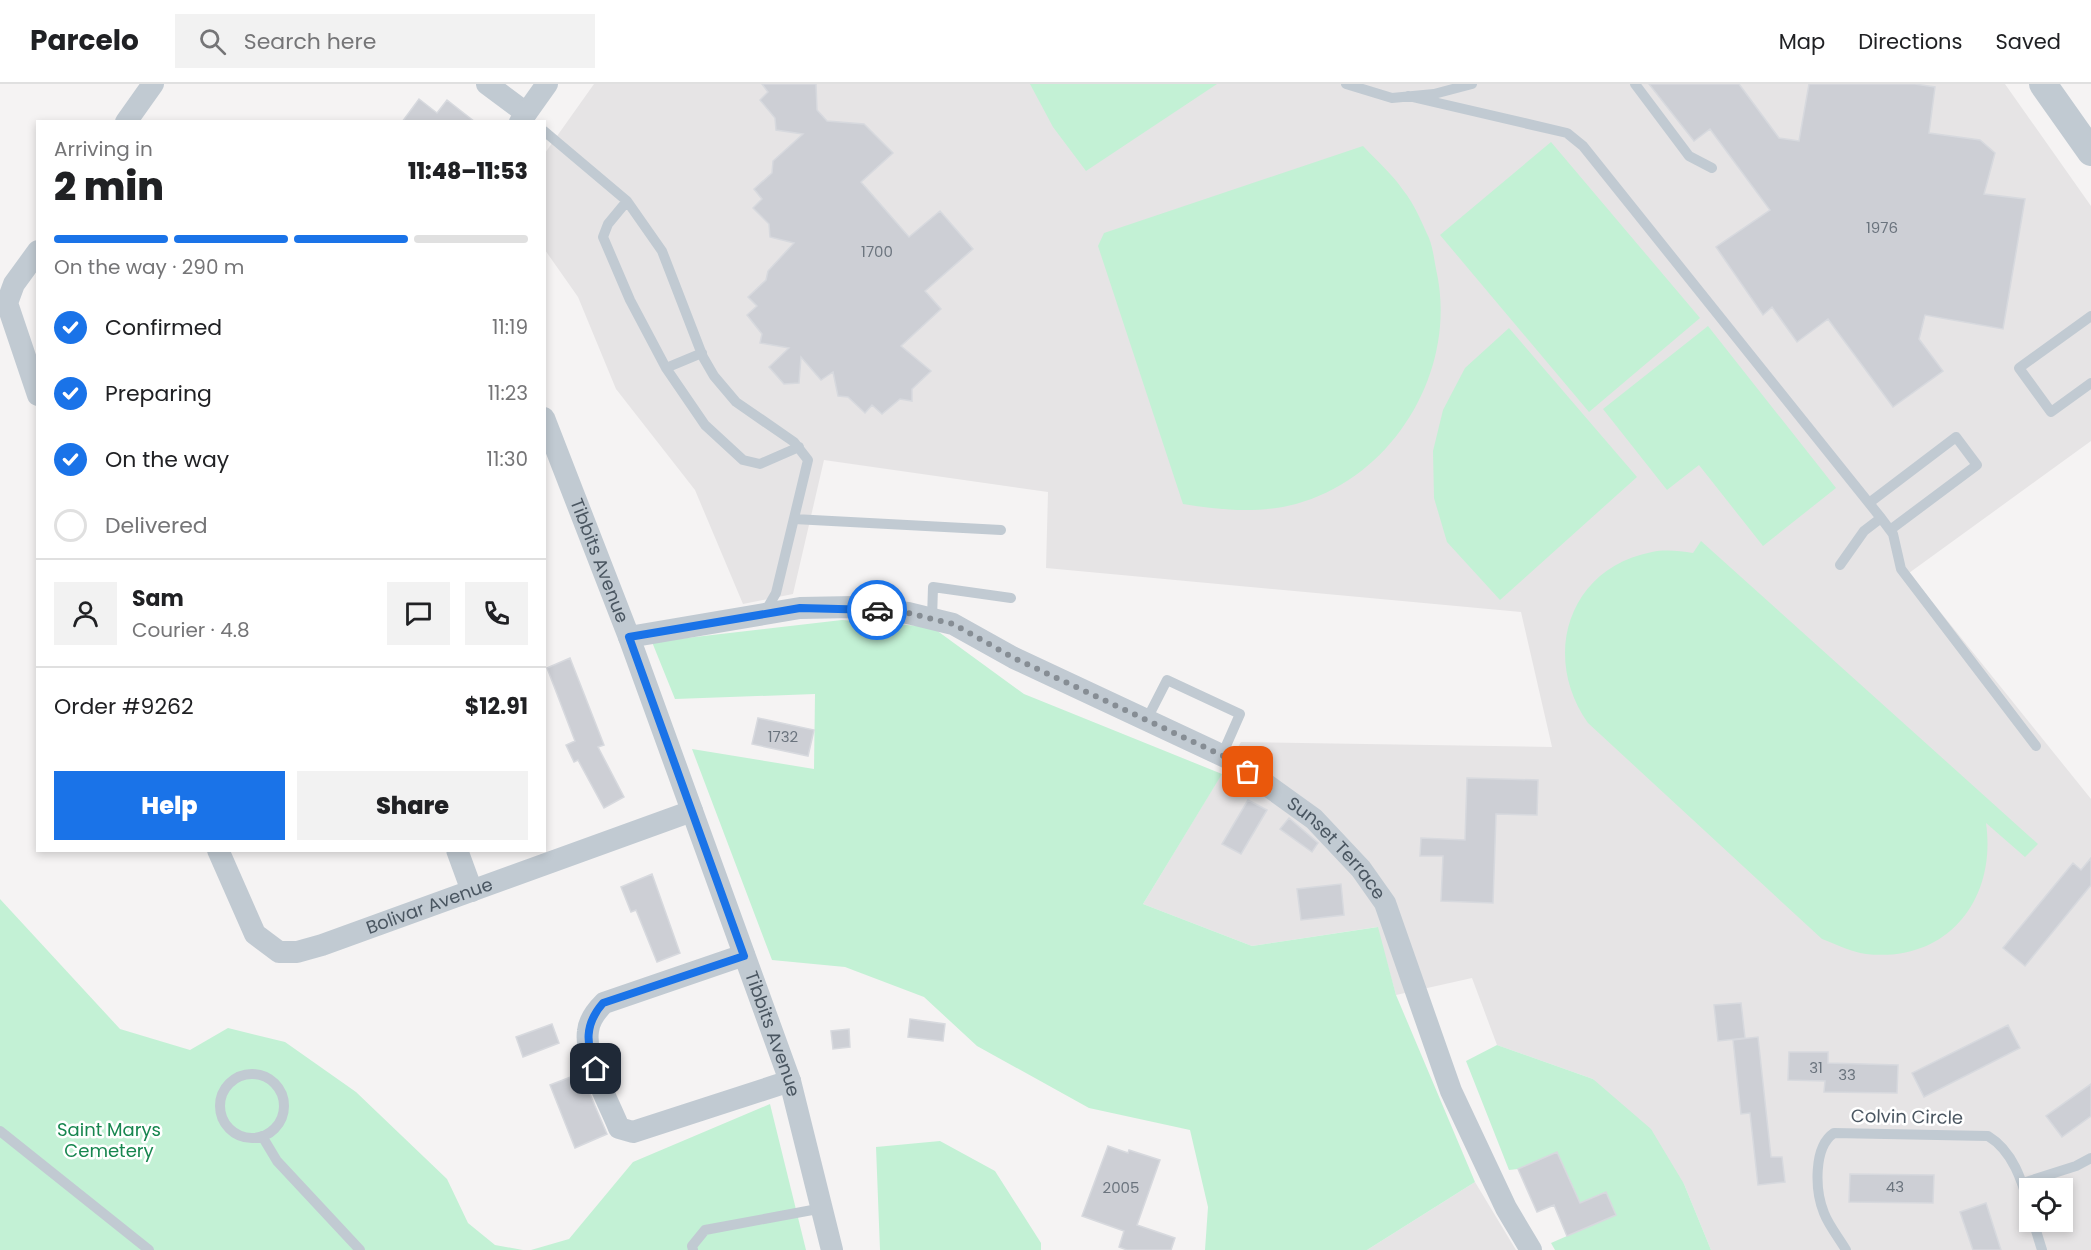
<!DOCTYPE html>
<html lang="en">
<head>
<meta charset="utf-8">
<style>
  body { margin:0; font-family:Poppins,sans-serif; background:#f2f2f2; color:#202124; height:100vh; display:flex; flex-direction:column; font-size:22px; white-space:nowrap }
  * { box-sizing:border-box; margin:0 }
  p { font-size:20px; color:#757577 }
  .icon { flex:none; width:33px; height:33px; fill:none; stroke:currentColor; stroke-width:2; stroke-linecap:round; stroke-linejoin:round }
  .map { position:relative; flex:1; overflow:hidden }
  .panel { position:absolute; left:36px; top:36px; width:510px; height:732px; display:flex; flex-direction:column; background:#fff; border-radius:0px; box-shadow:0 3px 9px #0003 }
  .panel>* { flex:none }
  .buttons { position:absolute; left:2019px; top:1094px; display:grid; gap:12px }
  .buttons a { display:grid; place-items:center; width:54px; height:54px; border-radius:0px; background:#fff; box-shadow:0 3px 9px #0003; font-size:30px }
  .pin { position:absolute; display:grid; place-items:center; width:51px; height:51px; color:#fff; margin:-26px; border-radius:12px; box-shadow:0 3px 9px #0006 }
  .courier { position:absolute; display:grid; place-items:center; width:60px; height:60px; margin:-30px; border:4px solid #1a73e8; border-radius:50%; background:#fff; color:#222; box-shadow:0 2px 8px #0007 }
  .headline em { font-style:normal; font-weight:800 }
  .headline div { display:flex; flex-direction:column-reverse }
  .headline { display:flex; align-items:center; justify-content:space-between; height:102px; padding:0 18px }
  h1 { font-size:39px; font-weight:800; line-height:45px }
  .bar { display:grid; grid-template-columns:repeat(4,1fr); gap:9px 6px; align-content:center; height:72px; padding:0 18px }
  .bar i { height:8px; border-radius:4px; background:#e0e0e0 }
  .bar .active { background:#1a73e8 }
  .bar p { grid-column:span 4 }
  .line { display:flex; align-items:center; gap:15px; padding:0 18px; border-top:2px solid #e0e0e0 }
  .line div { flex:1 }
  .round { display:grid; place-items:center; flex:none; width:63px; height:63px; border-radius:0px; background:#f2f2f2 }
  ol { padding:0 18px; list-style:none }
  li { display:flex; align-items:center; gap:18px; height:66px }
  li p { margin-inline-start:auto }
  li .icon { padding:6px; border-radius:50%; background:#1a73e8; color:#fff; stroke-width:4 }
  li:last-child { color:#757577 }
  li i { width:33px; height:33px; border:3px solid #e0e0e0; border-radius:50% }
  .action { display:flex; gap:12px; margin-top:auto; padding:12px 18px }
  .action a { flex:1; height:69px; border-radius:0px; background:#1a73e8; color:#fff; font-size:24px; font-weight:800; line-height:69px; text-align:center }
  .action a+a { background:#f2f2f2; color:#202124 }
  header { display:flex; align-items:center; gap:36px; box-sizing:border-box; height:84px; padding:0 30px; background:#fff; border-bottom:2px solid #e0e0e0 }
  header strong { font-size:28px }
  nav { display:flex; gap:33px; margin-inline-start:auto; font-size:21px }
  .search { width:420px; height:54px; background:#f2f2f2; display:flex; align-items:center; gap:15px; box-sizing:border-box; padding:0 21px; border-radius:0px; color:#757577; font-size:22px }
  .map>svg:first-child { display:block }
  .education { fill:#e6e4e5; fill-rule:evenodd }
  .green { fill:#c3f1d5 }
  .building { fill:#cdcfd5; stroke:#d7d9de; stroke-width:1.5 }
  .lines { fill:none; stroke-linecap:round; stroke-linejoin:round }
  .service { stroke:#c1cad2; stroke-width:10 }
  .minor { stroke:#c1cad2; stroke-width:22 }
  .tertiary { stroke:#c1cad2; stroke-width:28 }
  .done { stroke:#868d94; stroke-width:6; stroke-dasharray:0 10.8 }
  .route { stroke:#1a73e8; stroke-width:8 }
  .labels { text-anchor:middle; stroke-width:5; stroke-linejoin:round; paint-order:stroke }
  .number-label { font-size:15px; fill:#6b747e }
  .street-label { font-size:18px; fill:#4a5661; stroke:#fff }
  .park-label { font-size:18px; fill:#17864f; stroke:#fff }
</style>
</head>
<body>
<header>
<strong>Parcelo</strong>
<div class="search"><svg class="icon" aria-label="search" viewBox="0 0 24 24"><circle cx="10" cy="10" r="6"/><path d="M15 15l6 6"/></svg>Search here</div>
<nav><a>Map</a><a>Directions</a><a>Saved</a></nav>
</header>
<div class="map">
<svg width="2091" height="1166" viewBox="0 0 2091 1166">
  <rect width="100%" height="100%" fill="#f5f3f3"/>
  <path class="education" d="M594 0H2005L2091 122V357L1909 489 2091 715V1166H1711L1684 1100 1593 995 1497 961 1472 894 1396 911 1377 843 1252 862 1143 820 1241 658 1552 663 1521 528 1046 484 1048 408 824 376 793 510 743 520 695 406 616 305 578 213 545 166V69ZM2030 1104H2062V1137H2030Z
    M1475 1098 1516 1166H1367Z"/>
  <path class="green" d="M1030 0H1217L1086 87 1053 43Z
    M1551 58 1700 234 1589 328 1440 151Z
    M1363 62C1376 76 1392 90 1403 106 1414 119 1422 139 1429 154 1433 164 1434 175 1436 185 1459 284 1395 393 1296 420 1257 430 1222 426 1183 420L1098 162 1104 149Z
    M1708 242 1836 404 1763 462 1699 381 1667 406 1603 325Z
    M1509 244 1637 393 1500 516 1447 458 1434 414 1433 367 1443 326 1465 284Z
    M1701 457 2038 760 2025 773 1986 739C1997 816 1947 879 1866 870 1851 868 1836 860 1822 855L1588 639C1541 573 1568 484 1652 468 1665 465 1680 467 1693 469Z
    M842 536 932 543 1024 610 1222 690 1143 820 1252 862 1378 843 1396 911 1475 1098 1367 1166H1205L1208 1123 1190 1046 1089 1024 977 962 924 913 845 883 772 876 692 665 814 685 815 610 675 615 652 558Z
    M0 815 120 945 190 966 228 944 285 958 356 1008 447 1095 468 1139 495 1161 523 1166H0Z
    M1497 961 1593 995 1651 1045 1684 1100 1711 1166H1555L1551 1159 1615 1131 1605 1108 1564 1126 1574 1105 1557 1068 1518 1085 1509 1086 1466 977Z
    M770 1020 806 1166H531L569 1155 633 1078Z
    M940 1057 995 1087 1041 1159V1166H880L876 1063Z"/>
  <path class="building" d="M762 0H816L817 26 827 37 864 40 893 69 861 98 909 153 940 127 973 165 925 207 941 225 901 262 931 287 912 305V317L900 315 882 330 872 321 865 329 848 313 838 312 833 288 821 296 801 273 799 299 784 300 769 283 789 264 760 259 762 250 747 231 757 222 748 213 766 196 768 187 794 159 770 153 769 140 753 124 762 115 754 105 772 89 773 77 803 50 776 46 775 34 760 16 768 8Z
    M1649 0H1739L1779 54 1799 57 1809 0H1915L1935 3 1929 49 1980 56 1995 69 1984 110 2025 115 2003 245 1925 231 1919 255 1943 287 1893 323 1828 235 1797 258 1772 223 1763 231 1716 163 1770 126 1710 45 1694 57Z
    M419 15 437 29 447 16 475 38H402Z
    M570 574 604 661 598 663 624 713 604 724 578 676 574 678 566 661 575 657 547 584Z
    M758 634 814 646 808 672 752 660Z
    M1467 694 1538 696 1537 731 1496 730 1493 819 1441 817 1443 772H1420L1421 754 1465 756Z
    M1248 716 1267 726 1241 770 1222 760Z
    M1289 734 1318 759 1312 768 1280 745Z
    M2091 774V801L2025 882 2003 864 2073 779 2081 786Z
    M652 790 680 869 657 878 636 826 631 828 621 803Z
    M1341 800 1344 831 1301 836 1297 805Z
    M1741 919 1745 954 1718 957 1714 921Z
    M910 935 945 940 943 957 908 953Z
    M552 940 559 959 523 973 516 953Z
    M2008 941 2020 964 1924 1013 1912 989Z
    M849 945 850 963 833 965 831 947Z
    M1758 953 1771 1073H1782L1785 1098 1758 1101 1750 1029 1741 1030 1733 956Z
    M1789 968H1828V979L1898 981 1897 1009 1824 1008 1825 997 1788 996Z
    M581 989 607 1050 575 1064 550 1001Z
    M2091 1000V1032L2062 1053 2046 1032Z
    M1108 1062 1128 1069 1129 1066 1160 1076 1137 1141 1175 1154 1171 1166H1127L1119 1163 1124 1147 1082 1132Z
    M1557 1068 1580 1119 1606 1108 1616 1131 1567 1152 1554 1121 1537 1128 1518 1085Z
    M1850 1090 1934 1091 1933 1119 1849 1118Z
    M1986 1119 2001 1166H1973L1960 1128Z"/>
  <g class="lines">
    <path class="service" d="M1346 0 1392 14 1434 10 1472 0
      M1635 0 1689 72 1712 84
      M1408 12 1567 49 1583 62 1881 434 1864 447 1840 481
      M544 47 627 117 662 167 703 273 714 292 736 318 794 358 808 376 776 509 765 528
      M627 117 608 140 603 153 630 216 666 284 705 341 743 376 760 380 799 363
      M2091 232 2019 284 2051 328 2091 299
      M666 284 702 269
      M1869 419 1956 353 1977 381 1890 446
      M1881 434 1893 450 1901 485 2036 662
      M794 435 1001 446
      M932 535 933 503 1011 514
      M1146 637 1167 596 1240 630 1222 671
      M220 1022a32 32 0 1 1 64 0a32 32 0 1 1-64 0Z
      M0 1047 149 1166
      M262 1052 277 1077 360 1166
      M2023 1099 2076 1082 2091 1074
      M2033 1137 2042 1166
      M693 1166 692 1162 705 1146 823 1124
      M1846 1166C1839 1154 1829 1142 1824 1129 1815 1107 1813 1063 1834 1049L1988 1052C2013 1067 2022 1097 2030 1124"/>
    <g class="minor">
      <path d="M487 0 526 29"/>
      <path d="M126 38 153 0"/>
      <path d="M520 38 547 0"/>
      <path d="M38 167 14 200 7 219 38 311"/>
      <path id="s1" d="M544 334 629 553 790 997 832 1166"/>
      <path id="s2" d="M629 553 800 524 854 523 908 529 953 540 1014 574 1232 676 1314 735 1361 785 1385 819 1451 1007 1506 1124 1531 1166"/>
      <path id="s3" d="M218 766 255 850 279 868H297L322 861 692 727"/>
      <path d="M457 766 472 807"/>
      <path d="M744 871 604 919C596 927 589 936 588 947 584 974 609 1019 619 1044L633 1048 790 997"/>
    </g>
    <path class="tertiary" d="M2043 0 2091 68"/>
  </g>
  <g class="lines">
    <path class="done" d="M877 526 908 529 953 540 1014 574 1232 676 1248 688"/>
    <path class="route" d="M596 985C586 960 584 941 603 919L744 872 629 553 800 524 877 526"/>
  </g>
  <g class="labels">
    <g class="number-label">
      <text x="1882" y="149">1976</text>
      <text x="877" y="173">1700</text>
      <text x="783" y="658">1732</text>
      <text x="1816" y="989">31</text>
      <text x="1847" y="996">33</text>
      <text x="1895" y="1108">43</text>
      <text x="1121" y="1109">2005</text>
    </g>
    <g class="street-label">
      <text dy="6" stroke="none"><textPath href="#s1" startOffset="153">Tibbits Avenue</textPath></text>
      <text dy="6" stroke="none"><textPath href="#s2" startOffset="776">Sunset Terrace</textPath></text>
      <text dy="6" stroke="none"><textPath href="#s3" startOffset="280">Bolivar Avenue</textPath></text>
      <text dy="6" stroke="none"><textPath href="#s1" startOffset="657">Tibbits Avenue</textPath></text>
      <text transform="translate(1907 1033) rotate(1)" y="6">Colvin Circle</text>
    </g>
    <g class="park-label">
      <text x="109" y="1052">Saint Marys<tspan x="109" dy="21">Cemetery</tspan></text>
    </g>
  </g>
</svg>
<div class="buttons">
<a><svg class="icon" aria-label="locate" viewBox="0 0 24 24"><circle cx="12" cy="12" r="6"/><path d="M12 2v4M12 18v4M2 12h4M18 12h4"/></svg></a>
</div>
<div class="pin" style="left:1248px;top:688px;background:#ea580c"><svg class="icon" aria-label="bag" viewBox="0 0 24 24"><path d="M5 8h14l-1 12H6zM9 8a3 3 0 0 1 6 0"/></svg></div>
<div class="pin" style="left:596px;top:985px;background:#1f2937"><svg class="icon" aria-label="home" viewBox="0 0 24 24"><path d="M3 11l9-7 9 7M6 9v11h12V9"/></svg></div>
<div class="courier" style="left:877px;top:526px"><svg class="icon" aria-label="car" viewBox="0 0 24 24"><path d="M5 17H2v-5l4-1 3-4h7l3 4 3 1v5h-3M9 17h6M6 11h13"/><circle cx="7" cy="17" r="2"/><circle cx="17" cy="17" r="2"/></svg></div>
<section class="panel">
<div class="headline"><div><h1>2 min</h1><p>Arriving in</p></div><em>11:48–11:53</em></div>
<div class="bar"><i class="active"></i><i class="active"></i><i class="active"></i><i></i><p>On the way · 290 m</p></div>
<ol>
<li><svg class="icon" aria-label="check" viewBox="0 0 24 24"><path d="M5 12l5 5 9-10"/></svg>Confirmed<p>11:19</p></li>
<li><svg class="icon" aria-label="check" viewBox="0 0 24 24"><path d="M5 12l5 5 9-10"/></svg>Preparing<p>11:23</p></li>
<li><svg class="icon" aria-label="check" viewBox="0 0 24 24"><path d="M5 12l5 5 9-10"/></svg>On the way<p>11:30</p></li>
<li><i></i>Delivered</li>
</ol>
<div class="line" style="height:108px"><a class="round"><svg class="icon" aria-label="person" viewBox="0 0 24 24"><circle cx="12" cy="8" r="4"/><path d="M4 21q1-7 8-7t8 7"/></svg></a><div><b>Sam</b><p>Courier · 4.8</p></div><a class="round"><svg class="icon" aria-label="chat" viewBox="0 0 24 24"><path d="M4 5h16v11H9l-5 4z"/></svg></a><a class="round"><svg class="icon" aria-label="phone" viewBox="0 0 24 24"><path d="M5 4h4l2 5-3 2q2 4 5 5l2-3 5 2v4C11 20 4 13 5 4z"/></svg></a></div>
<div class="line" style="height:78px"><div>Order #9262</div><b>$12.91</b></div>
<div class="action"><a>Help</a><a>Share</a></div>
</section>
</div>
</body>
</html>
